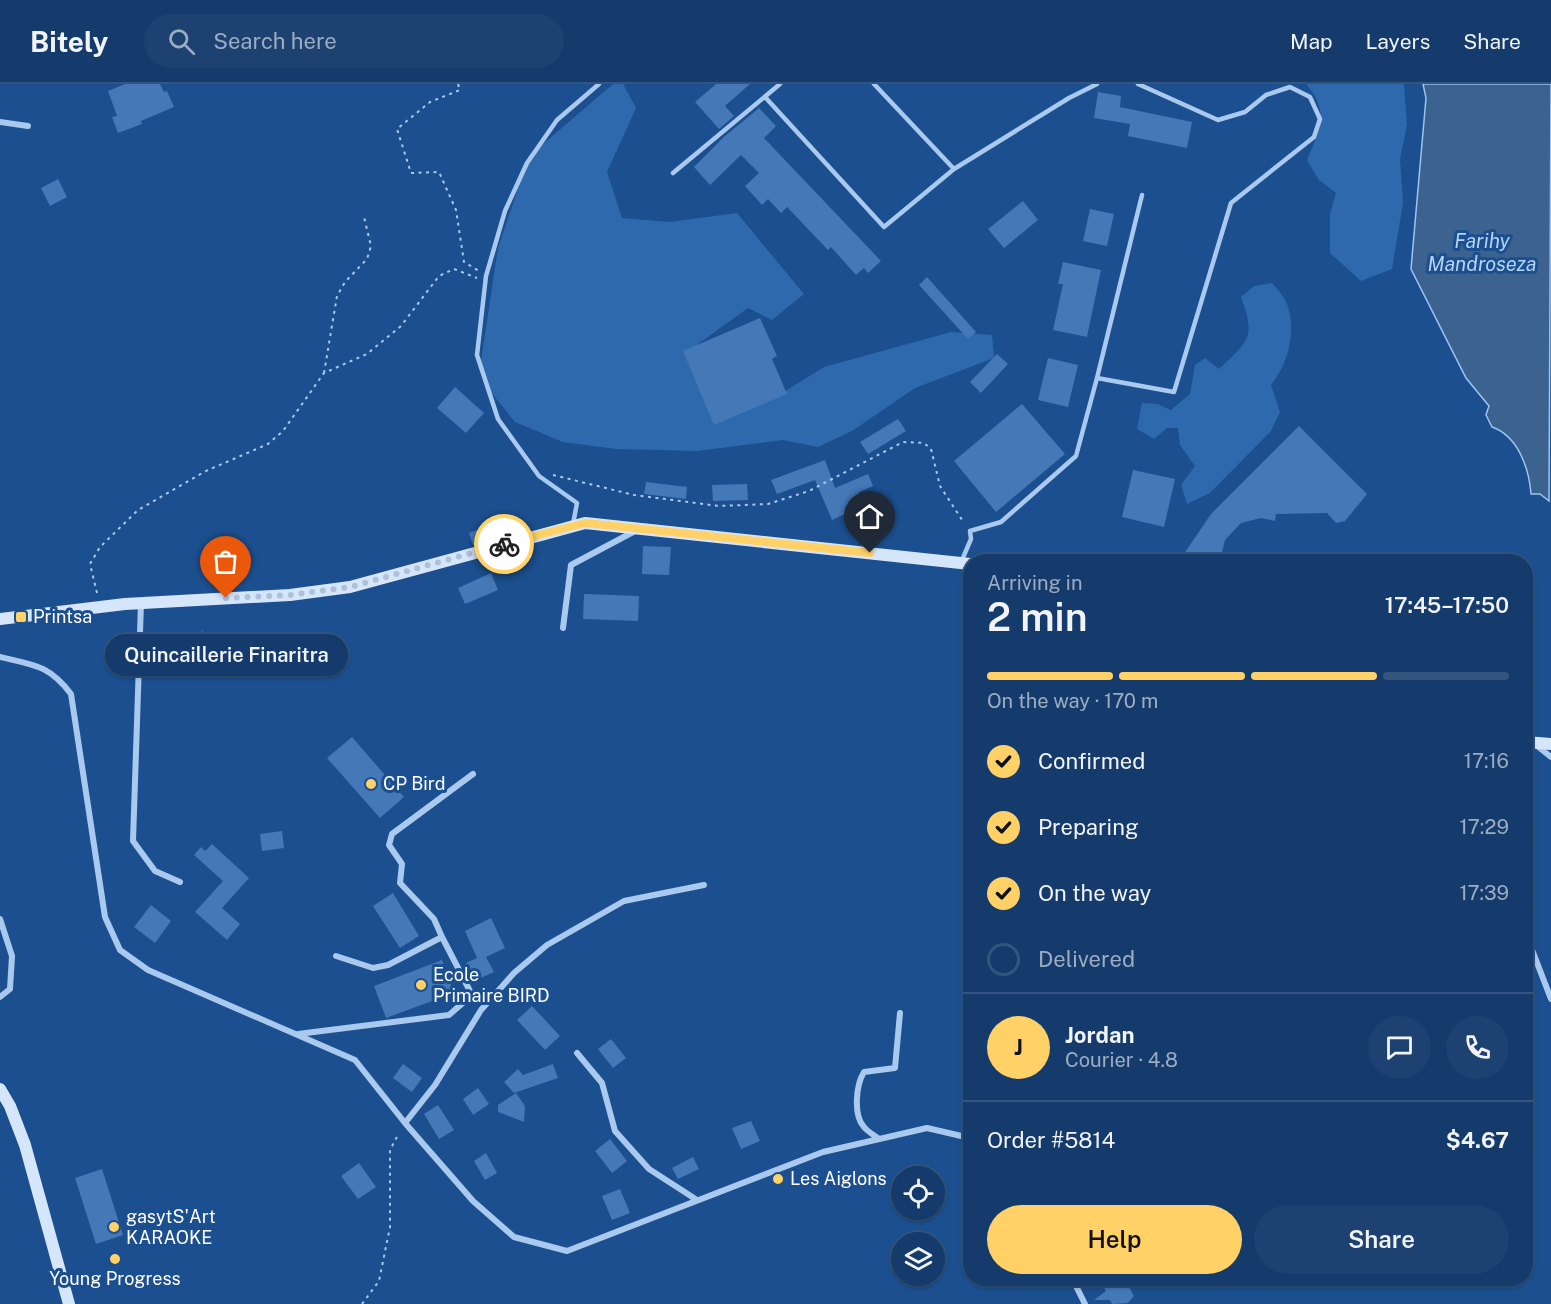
<!DOCTYPE html>
<html lang="en">
<head>
<meta charset="utf-8">
<style>
  body { margin:0; font-family:"Public Sans",sans-serif; background:#1d4271; color:#f1f3f6; height:100vh; display:flex; flex-direction:column; font-size:22px; white-space:nowrap }
  * { box-sizing:border-box; margin:0 }
  p { font-size:20px; color:#9dadc1 }
  .icon { flex:none; width:33px; height:33px; fill:none; stroke:currentColor; stroke-width:2; stroke-linecap:round; stroke-linejoin:round }
  .map { position:relative; flex:1; overflow:hidden }
  .drawer { position:absolute; left:963px; top:470px; width:570px; height:732px; display:flex; flex-direction:column; background:#143b6b; border-radius:24px; box-shadow:0 2px 4px #0004,0 0 0 2px #33557e }
  .drawer>* { flex:none }
  .tools { position:absolute; left:891px; top:1082px; display:grid; gap:12px }
  .tools a { display:grid; place-items:center; width:54px; height:54px; border-radius:50%; background:#143b6b; box-shadow:0 2px 4px #0004,0 0 0 2px #33557e; font-size:30px }
  .pin { position:absolute; display:grid; place-items:center; width:51px; height:51px; color:#fff; margin:-62px -26px; border-radius:50% 50% 50% 0; rotate:-45deg; box-shadow:0 0 6px #0007 }
  .pin .icon { rotate:45deg }
  .courier { position:absolute; display:grid; place-items:center; width:60px; height:60px; margin:-30px; border:4px solid #ffd166; border-radius:50%; background:#fff; color:#222; box-shadow:0 2px 8px #0007 }
  .bubble { position:absolute; height:42px; border-radius:21px; background:#143b6b; box-shadow:0 2px 4px #0004,0 0 0 2px #33557e; font-size:20px; font-weight:600; line-height:42px; text-align:center }
  .head em { font-style:normal; font-weight:600 }
  .head div { display:flex; flex-direction:column-reverse }
  .head { display:flex; align-items:center; justify-content:space-between; height:102px; padding:0 24px }
  h1 { font-size:39px; font-weight:600; line-height:45px }
  .bar { display:grid; grid-template-columns:repeat(4,1fr); gap:9px 6px; align-content:center; height:72px; padding:0 24px }
  .bar i { height:8px; border-radius:4px; background:#33557e }
  .bar .current { background:#ffd166 }
  .bar p { grid-column:span 4 }
  .line { display:flex; align-items:center; gap:15px; padding:0 24px; border-top:2px solid #33557e }
  .line div { flex:1 }
  .round { display:grid; place-items:center; flex:none; width:63px; height:63px; border-radius:32px; background:#1d4271 }
  ol { padding:0 24px; list-style:none }
  li { display:flex; align-items:center; gap:18px; height:66px }
  li p { margin-inline-start:auto }
  li .icon { padding:6px; border-radius:50%; background:#ffd166; color:#111; stroke-width:4 }
  li:last-child { color:#9dadc1 }
  li i { width:33px; height:33px; border:3px solid #33557e; border-radius:50% }
  .button { display:flex; gap:12px; margin-top:auto; padding:12px 24px }
  .button a { flex:1; height:69px; border-radius:36px; background:#ffd166; color:#111; font-size:24px; font-weight:600; line-height:69px; text-align:center }
  .button a+a { background:#1d4271; color:#f1f3f6 }
  header { display:flex; align-items:center; gap:36px; box-sizing:border-box; height:84px; padding:0 30px; background:#143b6b; border-bottom:2px solid #33557e }
  header strong { font-size:28px }
  nav { display:flex; gap:33px; margin-inline-start:auto; font-size:21px }
  .search { width:420px; height:54px; background:#1d4271; display:flex; align-items:center; gap:15px; box-sizing:border-box; padding:0 21px; border-radius:33px; color:#9dadc1; font-size:22px }
  .map>svg:first-child { display:block }
  .green { fill:#2e69ad }
  .water { fill:#3c6290; stroke:#9cc4f0; stroke-width:1.5 }
  .building { fill:#4478b7 }
  .lines { fill:none; stroke-linecap:round; stroke-linejoin:round }
  .path { stroke:#a9c9ee; stroke-width:2; stroke-dasharray:3 4.5; stroke-linecap:butt }
  .lane { stroke:#a9c9ee; stroke-width:4.5 }
  .street { stroke:#a9c9ee; stroke-width:6 }
  .secondary { stroke:#d6e6fa; stroke-width:12 }
  .done { stroke:#afc1d8; stroke-width:6; stroke-dasharray:0 10.8 }
  .route { stroke:#ffd166; stroke-width:8 }
  .poi-dot { fill:#ffd166; stroke:#1b4f8f; stroke-width:2 }
  .labels { text-anchor:middle; stroke-width:6; stroke-linejoin:round; paint-order:stroke }
  .poi-label { font-size:18px; fill:#fff; stroke:#1b4f8f; text-anchor:start }
  .water-label { font-size:20px; font-style:italic; fill:#b5d3f5; stroke:#1b4f8f }
</style>
</head>
<body>
<header>
<strong>Bitely</strong>
<div class="search"><svg class="icon" aria-label="search" viewBox="0 0 24 24"><circle cx="10" cy="10" r="6"/><path d="M15 15l6 6"/></svg>Search here</div>
<nav><a>Map</a><a>Layers</a><a>Share</a></nav>
</header>
<div class="map">
<svg width="1551" height="1220" viewBox="0 0 1551 1220">
  <rect width="100%" height="100%" fill="#1b4f8f"/>
  <path class="green" d="M613 0H623L636 24 607 88 622 134 670 138 737 129 804 210 772 236 748 224 698 260 701 294 774 314 824 283 951 248 992 251 994 274 915 304 852 347 818 363 783 356 697 367 616 365 563 358 515 338 486 302 481 277 498 164 529 72Z
    M1306 0H1404L1407 41 1400 75 1403 119 1392 185 1361 197 1330 169V129L1336 109 1319 96 1307 76C1320 46 1330 27 1306 0Z
    M1272 199C1278 206 1286 215 1288 223 1296 249 1288 280 1271 301L1280 328 1271 347 1210 409 1187 420 1181 401 1195 382 1180 361 1178 344H1167L1154 355 1137 345 1142 319 1157 320 1171 326 1190 310 1195 281 1205 274 1219 285C1249 257 1256 253 1241 213L1254 202Z"/>
  <path class="water" d="M1423 0H1551L1549 417 1540 410H1531C1529 384 1518 352 1492 343L1486 331 1489 322 1466 294 1411 185 1426 14Z"/>
  <path class="building" d="M125 0H160L164 8 167 7 174 23 141 37 142 40 118 49 112 33 117 32 108 7Z
    M716 0H750L725 22 734 32 719 45 695 18Z
    M1098 8 1121 12 1120 23 1192 38 1187 64 1128 52 1130 40 1094 34Z
    M759 24 776 42 764 54 881 177 868 189 864 184 856 191 831 163 828 166 787 123 781 129 768 115 762 121 745 102 759 89 741 71 710 101 694 83 725 52Z
    M58 95 67 113 50 122 41 104Z
    M1023 117 1038 136 1004 164 988 145Z
    M1090 125 1114 130 1107 162 1083 157Z
    M1063 178 1101 186 1087 253 1053 246 1063 200H1058Z
    M927 193 976 248 968 255 919 201Z
    M760 234 777 272 772 275 787 310 714 341 683 267Z
    M997 270 1008 280 981 309 970 298Z
    M1048 274 1078 281 1068 323 1038 316Z
    M455 303 484 329 466 349 437 324Z
    M1022 320 1065 370 996 428 954 377Z
    M898 335 906 347 868 370 860 358Z
    M1299 342 1367 410 1345 437 1336 439 1327 429 1276 430 1275 437 1261 434 1241 439 1225 456 1220 477H1179L1211 430Z
    M825 376 835 404 868 390 873 402 859 408 864 421 832 436 815 396 777 410 771 396Z
    M1133 386 1175 395 1164 443 1122 433Z
    M646 398 687 403 686 415 644 410Z
    M747 400 748 416 713 417 712 401Z
    M493 440 498 454 473 461 469 449Z
    M643 462 671 463 669 491 642 490Z
    M491 489 498 506 465 520 458 504Z
    M584 510 639 512 638 537 583 535Z
    M202 547 222 557 205 590 186 580Z
    M352 653 404 713 380 734 327 674Z
    M282 747 284 764 262 767 260 750Z
    M212 760 249 794 222 824 240 840 227 856 195 828 223 797 194 771 201 763 205 767Z
    M393 809 419 852 400 864 373 822Z
    M151 821 171 837 155 859 134 843Z
    M491 834 505 864 486 873 494 888 474 897 466 879 477 874 465 847Z
    M442 876 454 909 386 934 374 902Z
    M532 922 560 952 545 966 517 936Z
    M611 955 626 974 613 984 598 965Z
    M403 980 422 994 412 1008 393 994Z
    M553 980 558 994 514 1009 504 998 518 985 523 991Z
    M478 1004 489 1020 473 1031 463 1015Z
    M516 1009 525 1022 524 1038 498 1028V1021Z
    M438 1021 454 1046 439 1055 424 1030Z
    M751 1037 760 1057 741 1065 732 1044Z
    M610 1055 627 1077 612 1089 595 1067Z
    M486 1069 497 1089 485 1096 474 1077Z
    M693 1073 699 1085 678 1095 672 1084Z
    M359 1079 376 1103 358 1115 341 1092Z
    M102 1085 123 1151 96 1160 75 1094Z
    M620 1105 630 1129 612 1136 602 1112Z
    M1110 1194H1124L1134 1212 1128 1219 1112 1220 1110 1216H1094L1106 1207 1101 1199Z"/>
  <g class="lines">
    <path class="path" d="M458 0 460 6 430 18 397 45 411 89 439 88 456 126 464 178 479 187
      M324 289 337 212 345 198 367 175 371 162 364 133
      M553 391 634 411 719 422 768 420 809 407 903 358 924 359 931 365 940 402 964 439
      M97 509 90 480 100 463 138 426 206 387 268 360 283 347 324 289 367 270 401 242 439 192 454 185 477 194
      M362 1220 379 1197 390 1143V1066L399 1049"/>
    <path class="lane" d="M874 0 954 85 1069 14 1097 0
      M765 13 884 143 954 85
      M673 89 780 0
      M1097 294 1142 111
      M573 440 577 419 539 392 498 335 477 271 486 192 505 127 527 79 557 36 599 0
      M962 476 971 455 970 447 1001 438 1076 372 1097 294 1174 308 1231 119 1314 53 1320 35 1310 13 1290 3 1266 11 1245 28 1218 36 1138 0"/>
    <path class="street" d="M0 38 28 42
      M141 519 133 757 155 787 180 798
      M563 544 571 481 635 447
      M0 573C34 581 49 581 71 610L105 833 120 866 148 886 355 976 405 1039 473 1117 514 1153 567 1167 823 1068 927 1044 970 1054
      M1536 661 1551 673
      M0 835 12 872 10 905 0 913
      M1526 850 1551 915
      M442 853 434 835 400 799 402 780 389 761 392 750 473 690
      M298 950 449 931 472 911 442 853 388 881 373 884 336 872
      M577 969 602 999 615 1047 649 1085 697 1116
      M405 1039 435 1001 481 926 514 889 547 861 624 817 704 801
      M879 1055C874 1051 868 1048 864 1043 853 1031 856 1001 864 988L895 984 900 929
      M1072 1194 1085 1220"/>
    <path class="secondary" d="M0 535 125 520 290 511 350 503 585 439 970 480
      M1526 658 1551 660
      M0 1005 10 1022 25 1061 69 1220"/>
  </g>
  <g class="lines">
    <path class="done" d="M226 514 290 511 350 503 504 460"/>
    <path class="route" d="M504 460 585 439 870 469"/>
  </g>
  <g class="poi-dot">
    <rect x="15" y="527" width="12" height="12" rx="3"/>
    <circle cx="371" cy="700" r="6"/>
    <circle cx="421" cy="901" r="6"/>
    <circle cx="778" cy="1095" r="6"/>
    <circle cx="114" cy="1143" r="6"/>
    <circle cx="115" cy="1175" r="6"/>
  </g>
  <g class="labels">
    <g class="poi-label">
      <text x="33" y="539">Printsa</text>
      <text x="383" y="706">CP Bird</text>
      <text x="433" y="897">Ecole<tspan x="433" dy="21">Primaire BIRD</tspan></text>
      <text x="790" y="1101">Les Aiglons</text>
      <text x="126" y="1139">gasytS'Art<tspan x="126" dy="21">KARAOKE</tspan></text>
      <text x="115" y="1201" text-anchor="middle">Young Progress</text>
    </g>
    <g class="water-label">
      <text x="1482" y="164">Farihy<tspan x="1482" dy="23">Mandroseza</tspan></text>
    </g>
  </g>
</svg>
<div class="tools">
<a><svg class="icon" aria-label="locate" viewBox="0 0 24 24"><circle cx="12" cy="12" r="6"/><path d="M12 2v4M12 18v4M2 12h4M18 12h4"/></svg></a>
<a><svg class="icon" aria-label="layers" viewBox="0 0 24 24"><path d="M12 4l9 5-9 5-9-5zM3 14l9 5 9-5"/></svg></a>
</div>
<div class="pin" style="left:226px;top:514px;background:#ea580c"><svg class="icon" aria-label="bag" viewBox="0 0 24 24"><path d="M5 8h14l-1 12H6zM9 8a3 3 0 0 1 6 0"/></svg></div>
<div class="pin" style="left:870px;top:469px;background:#1f2937"><svg class="icon" aria-label="home" viewBox="0 0 24 24"><path d="M3 11l9-7 9 7M6 9v11h12V9"/></svg></div>
<div class="courier" style="left:504px;top:460px"><svg class="icon" aria-label="bike" viewBox="0 0 24 24"><circle cx="6" cy="16" r="4"/><circle cx="18" cy="16" r="4"/><path d="M6 16l4-8h5l3 8M10 8l3 8H6M13 5h3"/></svg></div>
<div class="bubble" style="left:105px;top:550px;width:243px">Quincaillerie Finaritra</div>
<section class="drawer">
<div class="head"><div><h1>2 min</h1><p>Arriving in</p></div><em>17:45–17:50</em></div>
<div class="bar"><i class="current"></i><i class="current"></i><i class="current"></i><i></i><p>On the way · 170 m</p></div>
<ol>
<li><svg class="icon" aria-label="check" viewBox="0 0 24 24"><path d="M5 12l5 5 9-10"/></svg>Confirmed<p>17:16</p></li>
<li><svg class="icon" aria-label="check" viewBox="0 0 24 24"><path d="M5 12l5 5 9-10"/></svg>Preparing<p>17:29</p></li>
<li><svg class="icon" aria-label="check" viewBox="0 0 24 24"><path d="M5 12l5 5 9-10"/></svg>On the way<p>17:39</p></li>
<li><i></i>Delivered</li>
</ol>
<div class="line" style="height:108px"><b class="round" style="background:#ffd166;color:#111">J</b><div><b>Jordan</b><p>Courier · 4.8</p></div><a class="round"><svg class="icon" aria-label="chat" viewBox="0 0 24 24"><path d="M4 5h16v11H9l-5 4z"/></svg></a><a class="round"><svg class="icon" aria-label="phone" viewBox="0 0 24 24"><path d="M5 4h4l2 5-3 2q2 4 5 5l2-3 5 2v4C11 20 4 13 5 4z"/></svg></a></div>
<div class="line" style="height:78px"><div>Order #5814</div><b>$4.67</b></div>
<div class="button"><a>Help</a><a>Share</a></div>
</section>
</div>
</body>
</html>
